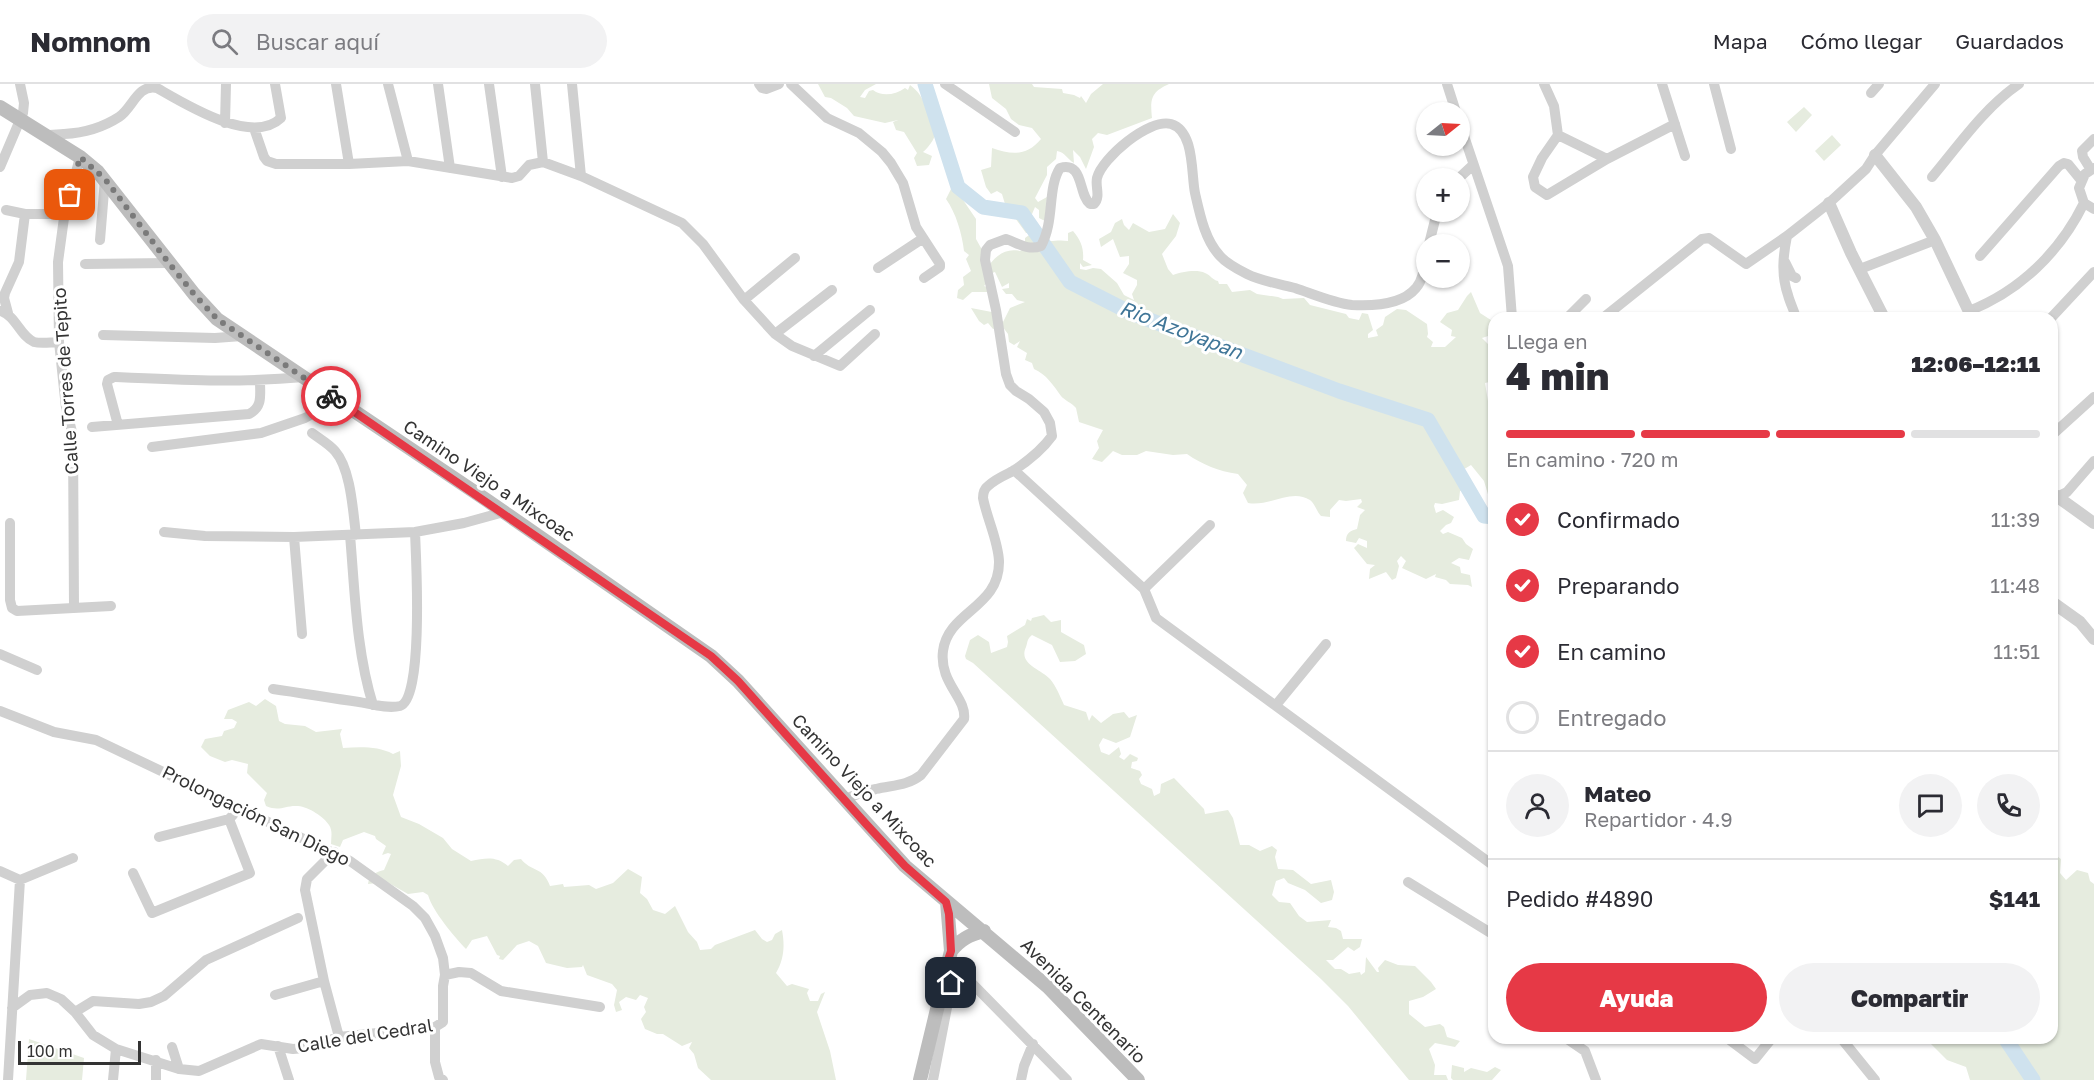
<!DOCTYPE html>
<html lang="es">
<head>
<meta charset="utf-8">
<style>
  body { margin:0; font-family:"Golos Text",sans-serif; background:#f2f2f3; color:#2b2b33; height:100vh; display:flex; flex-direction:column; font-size:22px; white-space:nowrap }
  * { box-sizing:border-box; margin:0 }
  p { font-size:20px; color:#7c7c81 }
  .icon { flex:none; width:33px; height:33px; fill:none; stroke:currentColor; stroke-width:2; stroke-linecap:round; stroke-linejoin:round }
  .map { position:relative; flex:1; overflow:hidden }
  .panel { position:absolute; left:1488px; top:228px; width:570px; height:732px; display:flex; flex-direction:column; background:#fff; border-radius:18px; box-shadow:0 2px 4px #0004 }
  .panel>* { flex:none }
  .needle { width:39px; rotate:72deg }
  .buttons { position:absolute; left:1416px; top:18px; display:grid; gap:12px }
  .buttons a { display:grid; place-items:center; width:54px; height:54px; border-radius:50%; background:#fff; box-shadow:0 2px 4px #0004; font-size:30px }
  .scale { position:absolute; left:18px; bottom:15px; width:123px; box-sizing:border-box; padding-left:6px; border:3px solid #333; border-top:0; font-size:16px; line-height:21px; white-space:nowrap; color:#333; -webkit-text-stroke:4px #fff; paint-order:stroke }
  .pin { position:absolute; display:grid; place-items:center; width:51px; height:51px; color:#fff; margin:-26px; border-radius:12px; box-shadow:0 3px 9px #0006 }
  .courier { position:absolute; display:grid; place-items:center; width:60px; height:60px; margin:-30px; border:4px solid #e63946; border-radius:50%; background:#fff; color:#222; box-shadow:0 2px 8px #0007 }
  .summary em { font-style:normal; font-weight:800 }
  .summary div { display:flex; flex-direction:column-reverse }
  .summary { display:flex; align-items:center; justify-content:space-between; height:102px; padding:0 18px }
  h1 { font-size:39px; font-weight:800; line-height:45px }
  .bar { display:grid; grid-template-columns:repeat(4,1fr); gap:9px 6px; align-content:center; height:72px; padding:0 18px }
  .bar i { height:8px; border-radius:4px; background:#e1e1e2 }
  .bar .current { background:#e63946 }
  .bar p { grid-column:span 4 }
  .line { display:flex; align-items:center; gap:15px; padding:0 18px; border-top:2px solid #e1e1e2 }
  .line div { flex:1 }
  .round { display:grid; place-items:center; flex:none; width:63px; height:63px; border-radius:32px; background:#f2f2f3 }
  ol { padding:0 18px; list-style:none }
  li { display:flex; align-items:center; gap:18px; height:66px }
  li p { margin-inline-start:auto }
  li .icon { padding:6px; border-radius:50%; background:#e63946; color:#fff; stroke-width:4 }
  li:last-child { color:#7c7c81 }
  li i { width:33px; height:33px; border:3px solid #e1e1e2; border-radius:50% }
  .cta { display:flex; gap:12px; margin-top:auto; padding:12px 18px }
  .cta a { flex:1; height:69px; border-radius:36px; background:#e63946; color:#fff; font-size:24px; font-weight:800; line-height:69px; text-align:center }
  .cta a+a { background:#f2f2f3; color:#2b2b33 }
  header { display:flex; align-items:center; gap:36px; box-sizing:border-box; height:84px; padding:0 30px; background:#fff; border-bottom:2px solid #e1e1e2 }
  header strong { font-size:28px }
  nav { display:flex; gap:33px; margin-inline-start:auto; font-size:21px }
  .search { width:420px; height:54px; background:#f2f2f3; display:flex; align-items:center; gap:15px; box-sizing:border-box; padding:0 21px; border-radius:33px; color:#7c7c81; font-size:22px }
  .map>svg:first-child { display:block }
  .green { fill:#e6ecdf }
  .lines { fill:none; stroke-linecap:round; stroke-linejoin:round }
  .river { stroke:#cfe2ee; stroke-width:15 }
  .minor { stroke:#d0d0d0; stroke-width:10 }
  .tertiary { stroke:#d0d0d0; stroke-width:12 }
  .secondary { stroke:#bdbdbd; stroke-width:14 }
  .done { stroke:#7a7a7a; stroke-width:6; stroke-dasharray:0 10.8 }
  .route { stroke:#e63946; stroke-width:8 }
  .labels { text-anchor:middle; stroke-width:6; stroke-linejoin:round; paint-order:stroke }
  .street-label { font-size:18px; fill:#333; stroke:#fff }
  .water-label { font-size:20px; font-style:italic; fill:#3f7597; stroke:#fff }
</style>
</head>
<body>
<header>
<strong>Nomnom</strong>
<div class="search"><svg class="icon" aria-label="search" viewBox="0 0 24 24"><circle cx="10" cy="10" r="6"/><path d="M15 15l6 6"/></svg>Buscar aquí</div>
<nav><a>Mapa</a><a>Cómo llegar</a><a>Guardados</a></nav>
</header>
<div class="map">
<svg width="2094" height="996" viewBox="0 0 2094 996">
  <rect width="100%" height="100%" fill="#fff"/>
  <path class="green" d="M818 0H876L865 6 860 13 865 14 869 7 873 6C882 13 895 11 905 4L908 6 910 1C919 8 920 11 925 20 928 26 934 32 936 38 939 49 931 61 923 68L932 72 929 81 917 82 914 74 917 69 904 48 896 46 893 38 898 36 885 39 854 32 847 24 831 14 825 13Z
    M989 0H1032L1034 3 1062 5 1063 9 1074 11 1080 14 1081 12 1086 19 1091 10 1103 0H1169C1151 8 1150 15 1152 34L1107 51 1098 49 1092 55 1094 63 1086 85 1080 73 1073 66 1074 79C1067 75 1065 68 1057 67L1056 75 1047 83V91L1035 114 1038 118 1047 113 1045 137 1039 134V126L1035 123 1027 142H1036C1045 165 1050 154 1068 157V149L1073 147C1081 156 1084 165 1083 176L1092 181 1083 183 1080 179V185L1086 186 1093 184 1101 185 1117 199 1124 211 1134 216 1132 210 1137 201V196L1123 189 1129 180V172L1120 173 1113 155 1101 163 1099 155 1111 148 1115 139 1122 135 1124 141 1129 146 1133 139 1149 148 1165 145 1173 130 1180 139 1176 152 1162 170 1168 185 1173 191C1181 188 1197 185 1205 189 1211 191 1212 196 1218 197L1219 200H1227L1232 208 1250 206 1257 210 1278 213 1283 215 1304 214 1310 221 1346 230 1349 234 1359 236 1362 229 1368 230 1373 246 1368 250V254L1378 252 1376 246 1383 241 1385 233 1397 225 1406 226 1427 240 1428 250 1427 253 1433 258 1431 263H1445L1456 253 1451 252 1452 246 1440 238 1447 229 1458 226 1467 212 1471 208 1480 229 1494 238V250L1482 254 1494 266V297L1485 299 1489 323 1494 324V421L1490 417 1484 397 1471 381 1461 387 1464 406 1460 407 1459 416 1442 420 1435 419 1434 422 1436 429 1443 426 1454 433 1451 439 1446 441 1440 447 1443 450 1448 448 1462 454 1466 460 1473 465 1469 476 1459 474 1451 479 1460 483 1461 489 1470 491 1472 503 1468 501 1450 500 1446 496 1435 493 1436 490 1426 495 1402 484 1406 477 1401 472 1397 477 1399 482 1396 494 1392 496 1386 488 1369 495 1370 485 1375 481 1367 480 1354 464 1358 460 1367 464V457L1359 454 1356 459 1346 457C1346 449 1350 447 1357 445L1360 431 1365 426 1357 423 1362 418 1361 415 1346 417 1339 416 1330 426V433L1321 432C1317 428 1315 420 1310 416 1291 404 1270 423 1248 419L1243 409 1247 401 1238 390C1218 387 1203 381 1187 370L1173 371 1146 367 1137 371H1122L1113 367 1102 378 1092 375 1099 364 1097 357 1103 346 1079 338 1076 324C1072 319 1064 316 1061 312 1054 302 1046 290 1034 285L1032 279 1025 276 1027 269 1017 263 1020 257 1014 261 1009 258 1008 250 1002 242 993 245 988 239 984 241 979 237 971 224 997 229 1003 238 1010 224 1025 218 1017 216 1012 210H1006L1002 205 1009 204V199L1002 203 995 188 992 189 988 198 984 202 992 205 991 208H972L963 216 957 214 958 206 964 201 963 193 971 187 966 175 969 171 964 167C962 150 956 129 946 115L951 105 959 110 976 135V155L990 180C998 170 1007 164 1020 167L1025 164V154L1032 149H1026L1005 120 1002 110 997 107 991 110 986 103 981 86 991 83 992 64C1012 71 1027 72 1041 55L1032 44 1019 41 1011 35 1006 25 992 14Z
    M1804 23 1812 31 1796 48 1787 38Z
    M1832 51 1841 61 1824 77 1815 67Z
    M1044 531 1051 538 1061 536V548L1084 561 1086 570 1075 577 1060 578 1052 561 1032 551C1027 555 1028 557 1026 563 1018 580 1041 585 1050 595 1056 602 1060 612 1064 621L1086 628 1089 637 1092 631 1101 639 1113 630 1124 628 1129 634 1137 631 1130 653 1116 659 1103 654 1099 661 1101 668 1109 671 1119 663 1121 670 1119 673 1124 676 1130 670 1138 674 1137 677 1132 678 1131 684 1140 687 1142 691 1139 695 1141 700 1152 705 1154 712 1160 709 1161 700 1174 694 1204 725 1205 730 1228 726 1233 734 1240 761H1249L1260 767 1272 762 1277 766 1275 773 1278 785 1293 786 1311 800 1331 796 1334 808 1332 816 1321 819 1305 806 1288 799 1284 794 1276 797 1272 811 1279 818 1290 819 1299 832 1307 838 1331 836 1328 843 1336 844 1341 847 1343 855H1362L1360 863 1354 867 1348 863 1333 876H1326L1335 885H1341L1349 890 1360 888 1361 891 1365 888 1366 873 1377 888H1379L1378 884 1385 876 1398 881 1415 882 1431 898 1436 905 1423 913 1409 917V930L1425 943 1440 940 1444 943 1447 953 1460 957 1455 963 1435 959 1429 965 1435 981 1434 991H1446L1448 996H1409L1348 922 1321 895 973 579 966 575 965 572 970 556 978 551 989 558 991 569 1007 563 1008 558 1007 552 1025 541 1027 535 1031 537 1032 534Z
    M265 615 276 622 279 637 285 640 305 642 316 648 342 645 340 650 343 664C360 663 378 662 393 670L400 667 401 682 393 711 401 733 419 740 443 754 452 765 471 777C486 774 496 772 508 782L514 776 521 775C531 788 543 782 550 802L563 800 564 803 589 801 596 805 613 799 628 785 642 793 640 809 647 815 653 826 665 830 675 822 688 848 697 858 700 866 711 865 715 861 755 846 762 855 767 858 772 856 775 850 782 846C785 862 784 875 776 889L787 902 792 900 809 905 807 909 810 917H818L821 910 825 908 817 928 830 967 836 996H711L698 984 694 970 689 964 692 958 682 962 663 950H657L645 945 641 935 646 928 644 923 648 914 640 911 636 916 626 913 619 918 622 926 616 928 614 921 617 906 612 900 587 891 583 881 582 883 567 884 546 879 538 862 529 857 517 861 503 876 499 875 500 872 497 871 487 852 472 856 466 865C454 852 433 828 428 811L423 808 408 810 387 798 368 800C369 791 376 788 384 786L391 770 388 769 382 771 386 762 376 755 375 752 364 748 343 756 340 763 331 760C331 754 333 747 329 741 324 733 309 723 298 722 285 721 280 728 266 722L264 716 267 709 247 689 248 680 232 676 225 678 210 672 201 663 205 655 222 652 224 647 234 644 237 638 232 635H224L228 626 249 618 256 622Z
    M2058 773 2061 775 2060 789 2066 796 2077 786 2088 789 2090 797 2094 800V996H1970L1966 983 1947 976 1925 954H2052V774Z
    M29 955 84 974 82 996H26Z
    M1452 981 1464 984V988L1471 984 1487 988 1495 983 1501 986 1492 996H1453L1451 994Z"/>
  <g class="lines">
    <path class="river" d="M925 0 958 103 983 123 1022 129 1070 198 1131 229 1339 307 1428 336 1484 432 1494 433
      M2005 954 2033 996"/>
    <path class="minor" d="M336 0 349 80
      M388 0 408 77
      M438 0 450 84
      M489 0 502 93
      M535 0 543 78
      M572 0 581 92
      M759 0 762 4 766 5 779 0
      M791 0 827 34 859 49 882 68 891 79 903 99 916 143 940 180V183L924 194
      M945 0 1015 48
      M1447 0 1456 28
      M1544 0 1554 22 1558 51 1607 75
      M1662 0 1685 72
      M1714 0 1731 65
      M1871 9 1879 0
      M225 39 226 0
      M1460 40 1508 182 1512 234
      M254 44 264 73 267 77 276 80H349L408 77 512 94 519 92 529 81 543 78 581 92 682 139 703 160 744 216 775 250 792 262 840 282 875 250
      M1558 51 1542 74 1533 93 1535 103 1547 111 1607 75 1675 40
      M45 52C52 50 58 51 64 50 84 49 102 44 119 33 133 24 137 0 157 4 185 20 252 62 281 34L275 0
      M0 83 23 29 24 19 20 0
      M2094 84 2085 90 2079 104 2084 119 2094 125
      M2091 86 2083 73 2082 67 2094 55
      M1932 93C1959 61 1984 24 2019 0
      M1459 94 1473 81
      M6 126 25 130
      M1787 152C1783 172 1781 191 1788 211 1790 219 1794 226 1796 234
      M100 156 105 95
      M1429 160 1437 128
      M1980 172 2059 82 2064 79 2068 80 2081 96
      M1785 178 1792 192 1796 194
      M85 180 168 179
      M878 184 922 155
      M1860 185 1935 156
      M744 216 795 174
      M1 227C16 232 20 252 34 258 42 260 51 258 59 258
      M1969 227C2020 207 2060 168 2084 119
      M8 229 4 214 5 209 19 178 25 130H65
      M1567 234 1586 215
      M1603 234 1702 155 1709 154 1746 180 1787 152 1829 119 1866 85 1875 71 1935 0
      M2051 234 2094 188
      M775 250 832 206
      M103 251 215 254 242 252
      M814 272 870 226
      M118 341 107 300 108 296 114 293C178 296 240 299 304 293
      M92 343 249 330C263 323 260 311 260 297
      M312 349C320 355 329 360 335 367 351 385 353 428 356 451
      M2052 351 2094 313
      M152 363 261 349 305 334 337 316
      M1014 386 1144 505 1156 534 1494 782
      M2057 413 2067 408 2094 377
      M10 439V516L12 524 17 527 111 522
      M164 448 205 452 294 453 415 448 464 439 504 428
      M350 451C355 508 356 566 373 621
      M294 453 302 550
      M1144 505 1210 441
      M74 524 73 352 66 324 59 258 58 178 64 134 80 73
      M0 570 37 586
      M273 605C302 609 330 614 359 618 371 620 388 625 400 622 424 615 416 473 415 448
      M1276 621 1326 560
      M0 627 54 648 96 656 350 777 413 822 425 834 435 852 443 874 445 891 443 902V938L435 943 339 953 305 964 293 965 261 960 199 987 179 985 116 965 93 951 75 928 61 915 47 909 30 911 12 924
      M844 716C854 711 865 707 876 705 893 701 907 702 921 691L964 635C967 614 939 599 943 567 948 527 1000 524 999 477 998 456 987 435 983 414 983 409 984 405 988 402 995 395 1005 391 1013 387 1028 377 1042 366 1052 352L1050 339 1044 328 1029 315 1016 307 1010 301 1006 290 996 226 985 176 986 166 990 161 1006 155C1018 159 1028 167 1041 162 1055 137 1047 104 1060 84 1084 77 1078 110 1090 120H1094C1101 112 1095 103 1097 94 1102 74 1149 34 1171 40 1195 47 1191 91 1195 109 1200 131 1205 156 1220 172 1226 179 1239 186 1247 190 1261 197 1279 200 1295 204 1313 210 1333 219 1352 221 1372 222 1402 221 1416 204 1424 195 1424 181 1426 170
      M159 753 229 735 233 731
      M334 768 307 795 305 806 324 897 339 953
      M0 787 20 796 73 774
      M133 789 152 829 250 789 229 735
      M1408 798 1494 851
      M955 882 1067 996
      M445 891 459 888 471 889 501 907 600 923
      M275 911 324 897
      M75 928 93 917 139 920 151 918 164 912 206 876 298 834
      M435 943V978L439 993 443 996
      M1566 954 1585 967 1596 996
      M1727 954 1755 975 1772 954
      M1841 954 1875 996
      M278 962 289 996
      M172 963 179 985
      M156 976V996
      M8 996 20 796
      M113 996 116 965
      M933 996 955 882 951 880
      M1021 996 1024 982 1033 960"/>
    <path class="tertiary" d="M1875 71 1916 123 1935 156 1972 234
      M1829 119 1851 169 1884 234
      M2052 409 2094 439
      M2052 518 2080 538 2094 555"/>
    <path class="secondary" d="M0 23 80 73 98 88 194 210 217 235 488 417 711 572 738 597 905 782 1048 903 1138 996
      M947 818 951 867
      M920 996 951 867C961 855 969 851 984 847"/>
  </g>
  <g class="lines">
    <path class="done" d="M70 111 80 73 105 95 168 178 194 210 217 235 331 312"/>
    <path class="route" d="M331 312 711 572 738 597 867 741 905 782 946 818 949 830 951 867 947 879 955 882 951 899"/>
  </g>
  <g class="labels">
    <g class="street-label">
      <text transform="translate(66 297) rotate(-94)" y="6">Calle Torres de Tepito</text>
      <text transform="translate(489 397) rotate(34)" y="6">Camino Viejo a Mixcoac</text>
      <text transform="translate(864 707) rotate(47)" y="6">Camino Viejo a Mixcoac</text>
      <text transform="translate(256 732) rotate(26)" y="6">Prolongación San Diego</text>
      <text transform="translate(1083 917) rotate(45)" y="6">Avenida Centenario</text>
      <text transform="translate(365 952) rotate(-9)" y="6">Calle del Cedral</text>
    </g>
    <g class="water-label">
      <text transform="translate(1181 246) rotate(21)" y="7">Rio Azoyapan</text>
    </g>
  </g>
</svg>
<div class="buttons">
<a><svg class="needle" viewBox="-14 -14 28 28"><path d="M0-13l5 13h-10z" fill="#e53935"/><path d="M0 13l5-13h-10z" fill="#7c7c81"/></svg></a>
<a>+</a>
<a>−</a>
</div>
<div class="scale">100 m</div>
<div class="pin" style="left:70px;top:111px;background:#ea580c"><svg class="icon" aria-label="bag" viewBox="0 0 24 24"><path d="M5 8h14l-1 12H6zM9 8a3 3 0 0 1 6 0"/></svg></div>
<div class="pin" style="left:951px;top:899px;background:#1f2937"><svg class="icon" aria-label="home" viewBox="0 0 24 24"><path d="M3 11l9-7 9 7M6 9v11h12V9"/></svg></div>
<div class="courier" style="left:331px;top:312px"><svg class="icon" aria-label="bike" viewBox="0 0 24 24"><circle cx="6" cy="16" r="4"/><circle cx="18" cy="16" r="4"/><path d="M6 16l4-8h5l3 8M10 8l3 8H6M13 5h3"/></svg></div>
<section class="panel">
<div class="summary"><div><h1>4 min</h1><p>Llega en</p></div><em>12:06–12:11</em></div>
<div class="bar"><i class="current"></i><i class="current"></i><i class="current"></i><i></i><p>En camino · 720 m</p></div>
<ol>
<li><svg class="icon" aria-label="check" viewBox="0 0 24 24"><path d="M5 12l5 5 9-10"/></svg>Confirmado<p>11:39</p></li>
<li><svg class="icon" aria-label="check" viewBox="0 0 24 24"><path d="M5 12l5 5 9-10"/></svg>Preparando<p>11:48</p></li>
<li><svg class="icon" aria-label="check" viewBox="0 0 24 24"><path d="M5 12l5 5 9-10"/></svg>En camino<p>11:51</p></li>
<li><i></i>Entregado</li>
</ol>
<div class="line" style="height:108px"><a class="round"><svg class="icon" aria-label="person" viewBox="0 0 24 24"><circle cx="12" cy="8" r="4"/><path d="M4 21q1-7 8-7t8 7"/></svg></a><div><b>Mateo</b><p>Repartidor · 4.9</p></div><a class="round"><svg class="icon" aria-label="chat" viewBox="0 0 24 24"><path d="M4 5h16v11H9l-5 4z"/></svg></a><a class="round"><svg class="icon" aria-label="phone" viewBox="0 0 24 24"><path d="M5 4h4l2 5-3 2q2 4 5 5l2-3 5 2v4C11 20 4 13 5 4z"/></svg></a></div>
<div class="line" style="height:78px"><div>Pedido #4890</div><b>$141</b></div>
<div class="cta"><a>Ayuda</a><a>Compartir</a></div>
</section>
</div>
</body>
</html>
